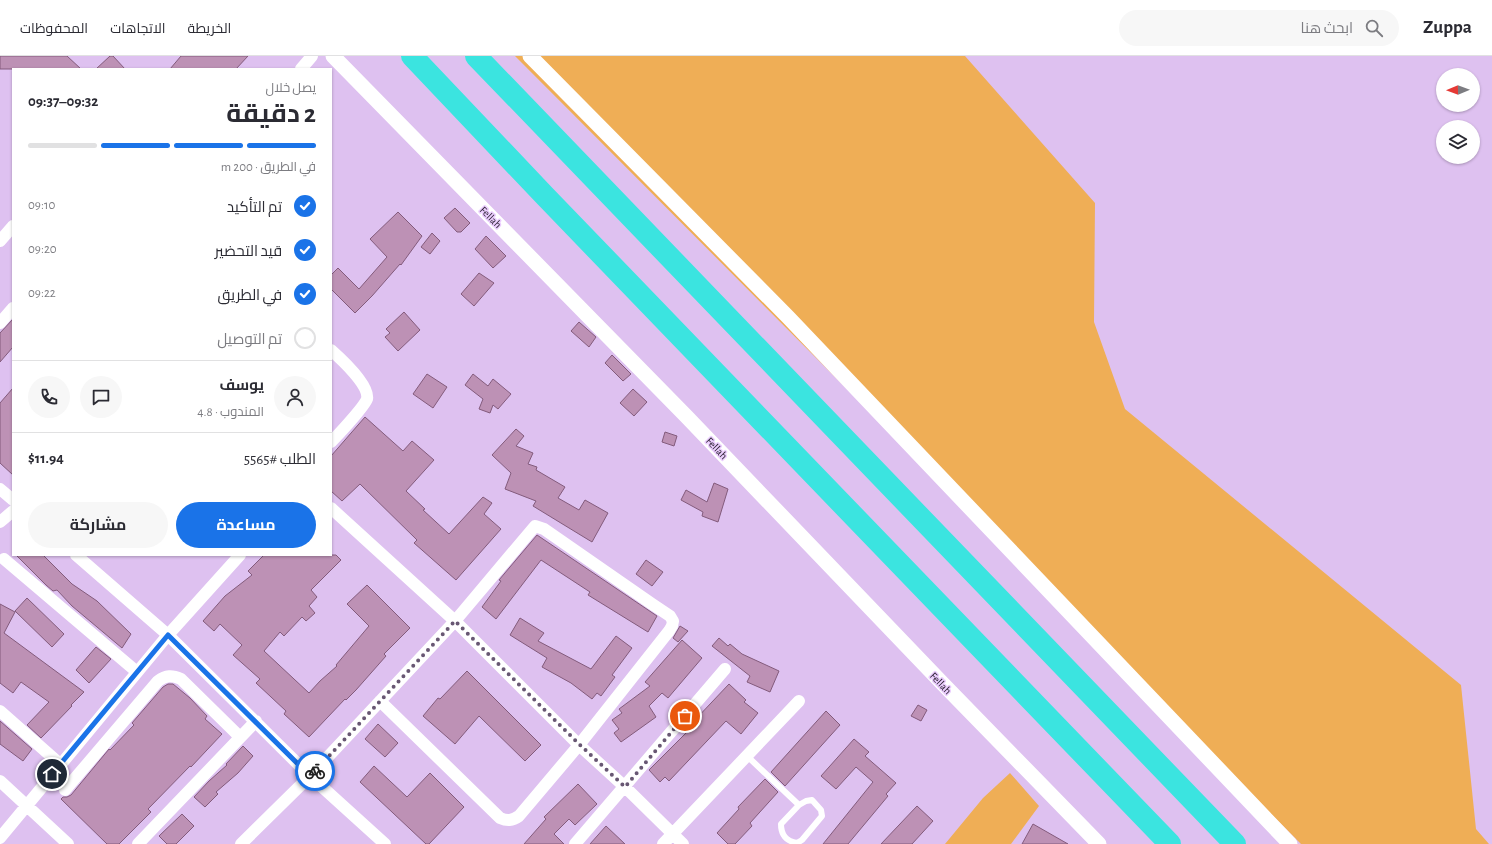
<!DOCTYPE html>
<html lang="ar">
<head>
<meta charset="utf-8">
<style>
  body { margin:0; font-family:"Alegreya Sans",Cairo,sans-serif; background:#f7f7f7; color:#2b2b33; direction:rtl; height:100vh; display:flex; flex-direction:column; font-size:15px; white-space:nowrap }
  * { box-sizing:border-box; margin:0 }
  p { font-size:13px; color:#7c7c81 }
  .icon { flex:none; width:22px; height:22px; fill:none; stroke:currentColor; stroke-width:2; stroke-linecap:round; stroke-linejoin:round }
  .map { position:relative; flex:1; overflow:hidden; direction:ltr }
  .side { position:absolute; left:12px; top:12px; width:320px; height:488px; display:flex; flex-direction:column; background:#fff; border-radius:0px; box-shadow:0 1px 3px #0004; direction:rtl }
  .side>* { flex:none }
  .needle { width:26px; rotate:269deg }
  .buttons { position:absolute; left:1436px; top:12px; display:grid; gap:8px }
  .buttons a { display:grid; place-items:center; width:44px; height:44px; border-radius:50%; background:#fff; box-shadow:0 1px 3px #0004; font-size:20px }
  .pin { position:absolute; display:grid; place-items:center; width:34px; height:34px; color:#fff; margin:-17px; border:2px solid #fff; border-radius:50%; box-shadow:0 1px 4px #0007 }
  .courier { position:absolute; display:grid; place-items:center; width:40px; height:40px; margin:-20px; border:3px solid #1a73e8; border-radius:50%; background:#fff; color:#222; box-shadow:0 1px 5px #0007 }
  .overview em { font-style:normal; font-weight:700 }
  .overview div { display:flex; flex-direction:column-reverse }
  .overview { display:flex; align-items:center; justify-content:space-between; height:68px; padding:0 16px }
  h1 { font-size:26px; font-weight:700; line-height:30px }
  .bar { display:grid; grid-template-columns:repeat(4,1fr); gap:6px 4px; align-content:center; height:48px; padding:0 16px }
  .bar i { height:5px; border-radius:3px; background:#e1e1e2 }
  .bar .on { background:#1a73e8 }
  .bar p { grid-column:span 4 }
  .line { display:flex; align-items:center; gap:10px; padding:0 16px; border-top:1px solid #e1e1e2 }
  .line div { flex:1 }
  .round { display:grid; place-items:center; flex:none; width:42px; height:42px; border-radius:21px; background:#f7f7f7 }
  ol { padding:0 16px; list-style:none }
  li { display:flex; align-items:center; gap:12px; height:44px }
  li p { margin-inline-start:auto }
  li .icon { padding:4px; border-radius:50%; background:#1a73e8; color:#fff; stroke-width:4 }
  li:last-child { color:#7c7c81 }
  li i { width:22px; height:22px; border:2px solid #e1e1e2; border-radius:50% }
  .action { display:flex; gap:8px; margin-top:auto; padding:8px 16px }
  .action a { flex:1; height:46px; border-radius:24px; background:#1a73e8; color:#fff; font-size:16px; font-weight:700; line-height:46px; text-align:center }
  .action a+a { background:#f7f7f7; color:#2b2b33 }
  header { display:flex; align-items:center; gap:24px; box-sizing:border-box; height:56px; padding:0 20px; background:#fff; border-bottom:1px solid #e1e1e2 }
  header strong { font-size:19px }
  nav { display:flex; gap:22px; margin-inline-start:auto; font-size:14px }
  .search { width:280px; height:36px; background:#f7f7f7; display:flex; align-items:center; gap:10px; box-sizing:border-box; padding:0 14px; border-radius:22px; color:#7c7c81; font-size:15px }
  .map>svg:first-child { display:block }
  .green { fill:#efae56 }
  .building { fill:#bd91b5; stroke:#835b7c }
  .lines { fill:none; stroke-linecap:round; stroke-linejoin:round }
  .service { stroke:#fff; stroke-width:6 }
  .minor { stroke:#fff; stroke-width:12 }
  .tertiary { stroke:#fff; stroke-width:15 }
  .motorway { stroke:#3be4e0; stroke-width:22 }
  .done { stroke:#685773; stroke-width:4; stroke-dasharray:0 7.2 }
  .route { stroke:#1a73e8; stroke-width:5 }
  .labels { text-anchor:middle; stroke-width:3; stroke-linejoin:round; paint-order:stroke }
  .street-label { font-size:11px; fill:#291e30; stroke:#ebcefe }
</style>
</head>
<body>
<header>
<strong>Zuppa</strong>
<div class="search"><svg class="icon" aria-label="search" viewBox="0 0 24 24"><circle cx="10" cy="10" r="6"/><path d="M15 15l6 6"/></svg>ابحث هنا</div>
<nav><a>الخريطة</a><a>الاتجاهات</a><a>المحفوظات</a></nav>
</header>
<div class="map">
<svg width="1492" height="788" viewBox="0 0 1492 788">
  <rect width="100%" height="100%" fill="#dec1f0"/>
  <path class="green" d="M515 0H965L1095 147 1094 266 1125 353 1461 629 1476 773 1489 788H1301Z
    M1010 717 1039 750 1011 788H945L983 742Z"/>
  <path class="building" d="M0 0H67L81 13H0Z
    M110 0H113L125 13H96Z
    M181 0H248L236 13H170Z
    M455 152 470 167 461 176H457L444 162Z
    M398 156 422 180 401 209 400 208 372 240 355 257 331 233V219L338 212 359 233 387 201 370 183Z
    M432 177 440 185 430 198 421 191Z
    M486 180 506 200 493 212 475 193Z
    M479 217 494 227 474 250 461 238Z
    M404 256 420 274 398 295 385 281 390 277 386 273Z
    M13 263V291L0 306V277Z
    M579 266 596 281 589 291 571 275Z
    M612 299 631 318 623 325 605 307Z
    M427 318 447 331 433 352 413 338Z
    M473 318 488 330 493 323 511 338 498 353 493 349 490 357 479 353 483 343 465 329Z
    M13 332V419L0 407V347Z
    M633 333 647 346 634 360 620 347Z
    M365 361 403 395 412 385 434 404 406 435 425 453 423 454 449 478 483 441 492 447 484 458 501 473 456 524 414 487 417 484 360 428 342 445 331 435V400Z
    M516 373 524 380 516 390 533 397 528 408 537 411 536 414 565 431 558 442 579 454 585 444 608 457 592 486 533 450 536 445 505 433 511 417 492 399Z
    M665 376 677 380 674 390 662 386Z
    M714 427 728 433 718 466 702 460 703 456 681 444 686 434 707 446Z
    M537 479 657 560 648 576 588 539 590 536 541 504 496 563 482 551 501 525 499 524Z
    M16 499H43L72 528 97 545 131 578 122 592 72 550 57 534 53 535 46 529Z
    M264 499H336L341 504 311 534 317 541 309 550 315 557 306 565 302 561 284 580 280 576 264 595 309 637 320 625 337 610 336 609 369 570 347 548 367 529 410 572 384 598 386 600 356 634 346 644 345 643 309 681 284 658 286 655 256 627 260 623 233 599 242 589 220 568 214 575 203 565 225 540 252 519 248 515Z
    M646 504 663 516 652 530 636 518Z
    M27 542 64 578 52 591 15 555Z
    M0 548 15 556 4 577 84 636 71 649 72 650 41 682 27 669 49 646 21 626 13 637 0 627Z
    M520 562 544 577 538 585 591 613 616 580 632 592 612 619 615 621 601 640 597 637 592 643 571 627 542 611 547 602 510 579Z
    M680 570 688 575 678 586 673 582Z
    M719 582 728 590 730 588 742 598 779 615 770 636 747 626 750 620 712 590Z
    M682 584 702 602 668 642 662 637 649 650 656 661 621 686 614 677 619 673 612 664 622 657 619 653 650 630 645 626Z
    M96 591 111 603 89 627 76 614Z
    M467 615 541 689 525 705 479 660 455 688 423 660 438 642 440 643Z
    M168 628H173L190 642 207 660 205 663 222 678 191 711 190 710 148 753 151 756 119 788H107L61 743 63 741H67L71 739 109 693 110 694 134 669 132 667 163 631Z
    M729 628 746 644 744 646 758 657 741 678 726 665 669 725 665 721 660 726 649 714 696 667 694 665Z
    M918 649 927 654 921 665 911 660Z
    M826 655 840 669 785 730 771 716Z
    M0 665 32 693 23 705 0 688Z
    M378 668 398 687 385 701 365 683Z
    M854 683 869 696 865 700 896 727 886 738 888 740 848 788H823L873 726 856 711 836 733 821 720Z
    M243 690 253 700 238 717 216 736 218 738 205 751 194 741 209 725 227 709 226 708Z
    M374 710 407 741 430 717 464 751 429 788H426L360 726Z
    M765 723 778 736 750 767 752 770 735 788H728L717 777 739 753 738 751Z
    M578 728 597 748 575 769 569 763 554 778 564 788H524L546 763 544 761Z
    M917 750 933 765 912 788H881Z
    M182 758 194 770 176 788H167L159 780Z
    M1033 768 1068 788H1022Z
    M606 770 625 788H590Z"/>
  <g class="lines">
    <path class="service" d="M747 700 799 749 781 768C781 779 786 785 797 787L802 784 822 760 821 754 812 744 806 745 799 749"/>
    <path class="minor" d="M301 13 312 0
      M0 185 13 170
      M0 267 13 252
      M331 294C340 302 370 329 367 343 364 351 338 379 331 386
      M0 433 13 444
      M331 452 455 565 579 689 625 731 683 788
      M0 466 13 455
      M76 499 168 579 310 720 385 788
      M4 503 137 616
      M0 655 60 708
      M0 725 68 788
      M65 734 158 625C166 619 172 619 181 623L240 681
      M0 782 168 579 240 499
      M138 788 256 665
      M241 788 310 720 455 565 535 470 544 473 652 548 670 560 673 565 672 570 669 575 579 689 519 760C512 765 507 765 500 762L380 645
      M575 788 725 613
      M663 788 799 645"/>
    <path class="tertiary" d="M333 0 687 361 943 628 1099 788
      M530 0 788 261 1290 788"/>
    <path class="motorway" d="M412 0 544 139 1170 788
      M476 0 1235 788"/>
  </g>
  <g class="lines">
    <path class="done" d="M315 715 455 565 579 688 625 731 685 660"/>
    <path class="route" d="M52 718 168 579 310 720 315 715"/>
  </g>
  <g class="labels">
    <g class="street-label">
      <text transform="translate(491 161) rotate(45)" y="4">Fellah</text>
      <text transform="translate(717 392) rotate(46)" y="4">Fellah</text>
      <text transform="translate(941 627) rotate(46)" y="4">Fellah</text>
    </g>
  </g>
</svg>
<div class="buttons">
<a><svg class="needle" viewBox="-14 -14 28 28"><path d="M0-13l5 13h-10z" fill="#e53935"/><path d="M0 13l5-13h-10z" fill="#7c7c81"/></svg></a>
<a><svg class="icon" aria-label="layers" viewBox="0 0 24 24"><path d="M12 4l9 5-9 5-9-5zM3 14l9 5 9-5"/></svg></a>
</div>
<div class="pin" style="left:685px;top:660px;background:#ea580c"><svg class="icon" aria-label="bag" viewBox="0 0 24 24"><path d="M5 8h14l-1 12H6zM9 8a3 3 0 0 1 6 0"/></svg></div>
<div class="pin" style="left:52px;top:718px;background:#1f2937"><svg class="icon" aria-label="home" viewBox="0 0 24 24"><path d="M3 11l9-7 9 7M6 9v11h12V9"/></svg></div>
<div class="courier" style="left:315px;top:715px"><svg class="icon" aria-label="bike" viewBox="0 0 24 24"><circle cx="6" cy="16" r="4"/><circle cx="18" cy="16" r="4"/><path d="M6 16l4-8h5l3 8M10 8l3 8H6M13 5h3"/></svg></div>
<section class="side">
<div class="overview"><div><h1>2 دقيقة</h1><p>يصل خلال</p></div><em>09:32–09:37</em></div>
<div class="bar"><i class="on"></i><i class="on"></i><i class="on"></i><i></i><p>في الطريق · 200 m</p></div>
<ol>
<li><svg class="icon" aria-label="check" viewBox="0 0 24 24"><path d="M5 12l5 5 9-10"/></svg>تم التأكيد<p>09:10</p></li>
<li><svg class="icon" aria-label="check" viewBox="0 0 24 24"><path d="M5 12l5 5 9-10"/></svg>قيد التحضير<p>09:20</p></li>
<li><svg class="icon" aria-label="check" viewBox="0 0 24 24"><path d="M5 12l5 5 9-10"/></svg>في الطريق<p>09:22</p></li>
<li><i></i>تم التوصيل</li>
</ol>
<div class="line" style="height:72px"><a class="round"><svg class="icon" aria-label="person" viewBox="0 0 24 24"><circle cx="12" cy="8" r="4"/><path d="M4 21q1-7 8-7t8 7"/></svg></a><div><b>يوسف</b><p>المندوب · 4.8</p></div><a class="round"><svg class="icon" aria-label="chat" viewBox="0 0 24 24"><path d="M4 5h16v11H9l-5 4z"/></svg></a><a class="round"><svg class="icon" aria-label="phone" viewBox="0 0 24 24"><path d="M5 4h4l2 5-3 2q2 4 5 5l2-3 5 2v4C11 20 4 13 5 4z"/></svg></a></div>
<div class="line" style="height:52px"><div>الطلب #5565</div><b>$11.94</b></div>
<div class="action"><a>مساعدة</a><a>مشاركة</a></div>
</section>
</div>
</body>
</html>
